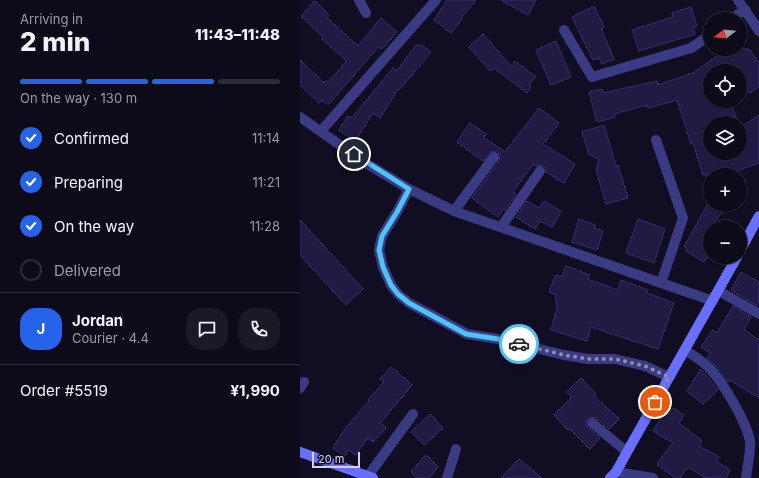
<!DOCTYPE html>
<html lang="en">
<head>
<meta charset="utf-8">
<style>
  body { margin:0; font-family:Inter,sans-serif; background:#1b1827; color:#f1f3f6; height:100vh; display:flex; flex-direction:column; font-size:15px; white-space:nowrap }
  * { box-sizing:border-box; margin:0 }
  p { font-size:13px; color:#9a9aa2 }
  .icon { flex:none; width:22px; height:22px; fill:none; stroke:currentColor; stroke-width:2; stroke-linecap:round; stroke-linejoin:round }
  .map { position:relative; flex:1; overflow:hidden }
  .side { display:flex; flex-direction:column; background:#0d0a1a; width:300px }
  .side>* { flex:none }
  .needle { width:26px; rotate:254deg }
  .fabs { position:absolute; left:403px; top:12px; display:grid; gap:8px }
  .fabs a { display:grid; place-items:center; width:44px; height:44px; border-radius:50%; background:#0d0a1a; box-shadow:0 1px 3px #0004,0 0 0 1px #2d2b39; font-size:20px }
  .scale { position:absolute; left:12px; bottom:10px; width:48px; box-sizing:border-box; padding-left:4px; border:2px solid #d4d1fe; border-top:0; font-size:11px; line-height:14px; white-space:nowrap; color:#d4d1fe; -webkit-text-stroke:3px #110e23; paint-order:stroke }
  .pin { position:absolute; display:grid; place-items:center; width:34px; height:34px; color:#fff; margin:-17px; border:2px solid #fff; border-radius:50%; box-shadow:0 1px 4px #0007 }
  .courier { position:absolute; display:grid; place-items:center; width:40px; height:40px; margin:-20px; border:3px solid #4fc3f7; border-radius:50%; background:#fff; color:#222; box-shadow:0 1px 5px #0007 }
  .overview em { font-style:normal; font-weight:800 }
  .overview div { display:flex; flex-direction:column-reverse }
  .overview { display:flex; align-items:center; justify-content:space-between; height:68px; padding:0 20px }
  h1 { font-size:26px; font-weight:800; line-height:30px }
  .bar { display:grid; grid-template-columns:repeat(4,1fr); gap:6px 4px; align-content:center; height:48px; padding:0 20px }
  .bar i { height:5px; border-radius:3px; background:#2d2b39 }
  .bar .active { background:#2563eb }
  .bar p { grid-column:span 4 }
  .line { display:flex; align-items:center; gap:10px; padding:0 20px; border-top:1px solid #2d2b39 }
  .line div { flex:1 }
  .round { display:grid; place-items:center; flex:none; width:42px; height:42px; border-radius:16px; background:#1b1827 }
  ol { padding:0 20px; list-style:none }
  li { display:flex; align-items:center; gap:12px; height:44px }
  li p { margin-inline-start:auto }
  li .icon { padding:4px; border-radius:50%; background:#2563eb; color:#fff; stroke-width:4 }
  li:last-child { color:#9a9aa2 }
  li i { width:22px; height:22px; border:2px solid #2d2b39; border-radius:50% }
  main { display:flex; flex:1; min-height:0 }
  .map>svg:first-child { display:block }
  .building { fill:#211b44; stroke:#372d70 }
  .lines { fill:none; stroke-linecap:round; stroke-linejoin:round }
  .street { stroke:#3a3b82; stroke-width:10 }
  .secondary { stroke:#6a6efd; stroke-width:10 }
  .done { stroke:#908db1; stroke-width:4; stroke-dasharray:0 7.2 }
  .route { stroke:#4fc3f7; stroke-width:5 }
</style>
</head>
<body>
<main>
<section class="side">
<div class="overview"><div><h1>2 min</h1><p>Arriving in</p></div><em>11:43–11:48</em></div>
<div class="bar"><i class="active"></i><i class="active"></i><i class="active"></i><i></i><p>On the way · 130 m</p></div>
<ol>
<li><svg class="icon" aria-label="check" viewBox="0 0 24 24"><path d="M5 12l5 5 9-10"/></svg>Confirmed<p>11:14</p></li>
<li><svg class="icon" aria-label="check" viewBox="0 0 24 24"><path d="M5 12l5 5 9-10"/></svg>Preparing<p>11:21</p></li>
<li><svg class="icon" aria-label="check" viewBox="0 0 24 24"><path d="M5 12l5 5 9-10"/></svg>On the way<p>11:28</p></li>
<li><i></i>Delivered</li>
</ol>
<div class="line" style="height:72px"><b class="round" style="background:#2563eb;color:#fff">J</b><div><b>Jordan</b><p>Courier · 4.4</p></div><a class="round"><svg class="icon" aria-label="chat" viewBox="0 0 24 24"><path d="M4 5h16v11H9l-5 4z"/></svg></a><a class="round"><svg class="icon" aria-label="phone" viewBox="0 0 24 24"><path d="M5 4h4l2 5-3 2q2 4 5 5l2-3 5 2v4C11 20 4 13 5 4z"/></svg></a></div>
<div class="line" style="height:52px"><div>Order #5519</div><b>¥1,990</b></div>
</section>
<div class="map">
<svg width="459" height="478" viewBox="0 0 459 478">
  <rect width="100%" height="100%" fill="#110e23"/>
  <path class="building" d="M147 0H176L161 18 162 19 151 33 134 20Z
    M201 0H236L228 15Z
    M15 1 29 15 27 18 58 46 81 18 97 32 84 47 81 49 78 47 28 105 22 100 19 103 0 85V60L24 83 26 81 28 82 47 61 22 39 23 37 1 16Z
    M294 6 304 27 301 29 314 59 302 64 299 58 293 60 272 17Z
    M391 7 397 26 393 27 395 34 339 51 332 30 373 17 372 13Z
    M183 34 211 66 215 61 236 77 229 85 231 88 227 93 194 68 190 71 169 47Z
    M256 41 271 77 251 85 236 50Z
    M116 45H121L131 52 99 90 98 89 80 118 73 113 55 141 39 130 48 116 52 118 93 68 97 71Z
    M427 49H449L459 63V87L449 93 440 79V71H410V101H430L438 123H410V153H440V128L459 115V163L434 172V171L420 175H403L393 143 391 144 377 100 348 108 347 105 314 114 315 117 297 122 289 92 302 89 303 93 357 81 358 85 393 73Z
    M239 108 259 123 243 144 275 164 264 183 246 172V169L243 165H240L236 166 233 164 213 192 216 194 205 210 203 209 198 217 172 198 199 161 200 154 198 152 192 151 183 161 157 142 170 123 186 134 183 137 205 152Z
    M304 125 316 166 318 165 328 198 306 204 296 170 299 159 289 154 282 132Z
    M410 200V205H429L410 226V251L404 262 386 251 387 249 384 247Z
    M227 201 239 208 244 201 261 211 252 227 240 221 235 229 216 217Z
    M279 219 295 225 294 228 303 231 297 250 272 242Z
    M338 219 365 229 354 263 326 253Z
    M0 220 63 289 46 305 0 255Z
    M266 266 290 275 287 279 318 290 321 280 348 290 347 293 374 303 358 349 291 327 287 341 251 330 257 307 255 294 249 292 256 275 262 277Z
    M441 272 459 282V302L457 306 431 290Z
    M433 306 451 317 444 330 459 340V398L430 380 428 382 416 366 407 358 410 353 401 347 413 330 417 333Z
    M91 367 112 385 80 423 86 428 73 442 67 438 56 455 48 450 45 456 33 448 45 429 69 401 68 400 84 382 80 379Z
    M401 369 418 390 403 404 387 391Z
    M281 378 296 394 294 396 319 419 309 429 296 418 290 417 287 419 286 422V426L300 438 290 449 270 429 268 430 254 415 272 397 267 392Z
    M373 408 384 415 379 423 402 441 399 446 419 457 416 461 430 470 426 478H406L388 467 380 478H375L357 464 373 443 353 431 365 412 369 414Z
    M130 414 143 428 124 445 111 432Z
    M126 455 138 467 129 478H117L111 472Z
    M219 459 242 478H201Z"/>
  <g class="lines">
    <path class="street" d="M59 0 66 13
      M438 0 459 31
      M432 19 445 9
      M264 30 292 77 391 48 410 35
      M0 117 64 162 109 189 154 211 413 301
      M21 131 136 0
      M356 140 383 218 361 283
      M109 189 97 212 82 236 79 250 83 267 91 285 98 294 109 303 167 334 198 339 264 355 288 359H315L345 366 369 377
      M154 211 194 157
      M201 227 240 171
      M419 291 459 314
      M385 350C391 354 399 359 405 364 421 378 446 421 450 441 451 451 447 468 446 478
      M0 388 4 382
      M292 423 327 452
      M316 472 353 478
      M68 476 113 414
      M147 478 156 449"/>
    <path class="secondary" d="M440 251 459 216
      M0 452 73 478
      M310 478 316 472 327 452 437 257"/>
  </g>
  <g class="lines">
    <path class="done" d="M219 344 264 355 288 359H315L345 366 369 377 355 402"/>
    <path class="route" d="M54 154 109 189 97 212 82 236 79 250 83 267 91 285 98 294 109 303 166 334 198 339 219 344"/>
  </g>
</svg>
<div class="fabs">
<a><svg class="needle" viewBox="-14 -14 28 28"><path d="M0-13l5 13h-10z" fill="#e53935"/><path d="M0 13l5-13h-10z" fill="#9a9aa2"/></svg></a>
<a><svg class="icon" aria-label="locate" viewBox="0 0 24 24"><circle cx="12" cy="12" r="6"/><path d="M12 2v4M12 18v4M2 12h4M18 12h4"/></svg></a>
<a><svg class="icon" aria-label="layers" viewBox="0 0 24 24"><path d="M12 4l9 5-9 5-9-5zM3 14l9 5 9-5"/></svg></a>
<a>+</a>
<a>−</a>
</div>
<div class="scale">20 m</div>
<div class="pin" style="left:355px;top:402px;background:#ea580c"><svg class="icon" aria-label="bag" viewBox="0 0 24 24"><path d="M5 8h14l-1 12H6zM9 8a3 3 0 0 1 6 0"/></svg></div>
<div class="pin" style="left:54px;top:154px;background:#1f2937"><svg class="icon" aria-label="home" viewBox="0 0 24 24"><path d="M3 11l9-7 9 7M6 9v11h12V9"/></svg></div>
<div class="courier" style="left:219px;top:344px"><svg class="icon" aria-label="car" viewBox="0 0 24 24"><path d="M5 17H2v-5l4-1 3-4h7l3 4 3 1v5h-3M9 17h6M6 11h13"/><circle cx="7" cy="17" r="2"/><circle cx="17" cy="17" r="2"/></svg></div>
</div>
</main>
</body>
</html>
